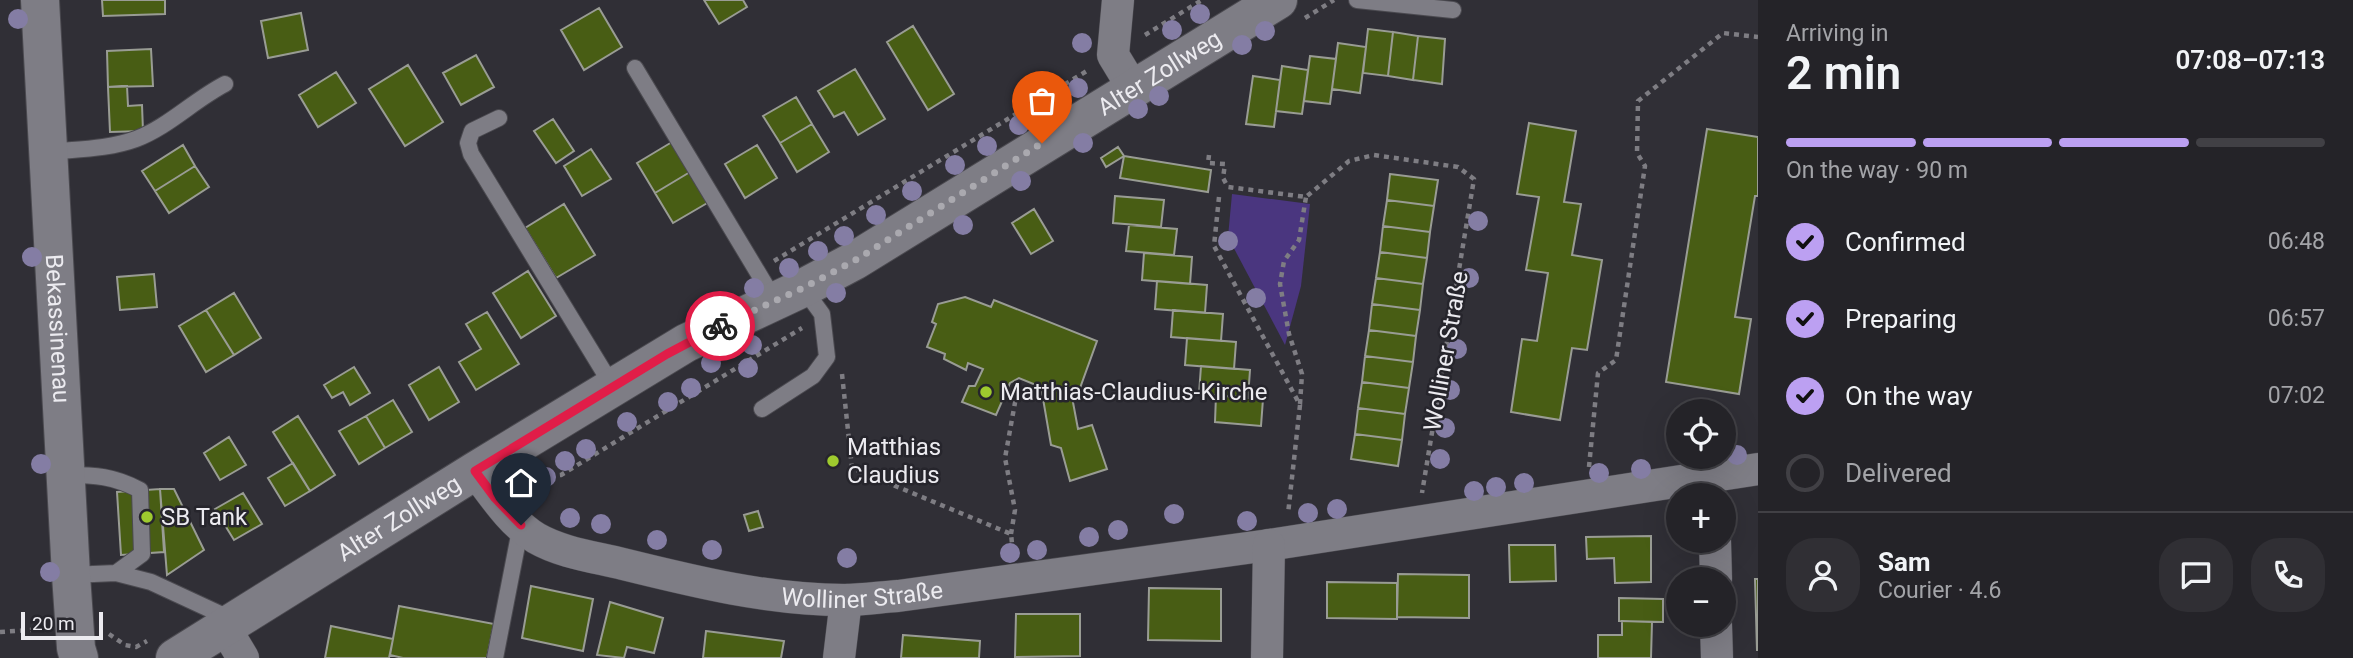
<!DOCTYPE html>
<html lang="en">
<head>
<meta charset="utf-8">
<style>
  body { margin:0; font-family:Roboto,sans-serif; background:#302f34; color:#f1f3f6; height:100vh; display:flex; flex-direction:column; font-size:26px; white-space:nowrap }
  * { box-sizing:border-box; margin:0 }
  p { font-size:23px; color:#a3a4a8 }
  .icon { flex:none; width:38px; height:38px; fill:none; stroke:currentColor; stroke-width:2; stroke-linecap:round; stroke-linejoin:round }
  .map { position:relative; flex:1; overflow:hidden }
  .drawer { display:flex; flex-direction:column; background:#242328; width:595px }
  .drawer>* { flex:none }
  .tools { position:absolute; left:1666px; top:399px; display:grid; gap:14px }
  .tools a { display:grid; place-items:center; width:70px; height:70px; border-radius:50%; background:#242328; box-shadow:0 7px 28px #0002,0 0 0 2px #414045; font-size:35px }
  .scale { position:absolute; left:21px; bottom:18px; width:82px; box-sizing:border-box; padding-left:7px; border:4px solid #ecebf0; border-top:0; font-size:19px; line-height:24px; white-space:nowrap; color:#ecebf0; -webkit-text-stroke:5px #26252c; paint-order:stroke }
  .pin { position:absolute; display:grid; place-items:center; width:60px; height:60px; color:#fff; margin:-72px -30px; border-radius:50% 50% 50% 0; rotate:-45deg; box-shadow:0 0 7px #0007 }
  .pin .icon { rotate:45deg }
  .courier { position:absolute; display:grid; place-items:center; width:70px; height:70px; margin:-35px; border:5px solid #e11d48; border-radius:50%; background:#fff; color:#222; box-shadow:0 2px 9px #0007 }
  .head em { font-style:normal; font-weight:600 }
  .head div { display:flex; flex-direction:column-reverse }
  .head { display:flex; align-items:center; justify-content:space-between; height:119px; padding:0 28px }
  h1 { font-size:46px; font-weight:600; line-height:52px }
  .bar { display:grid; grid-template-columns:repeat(4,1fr); gap:10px 7px; align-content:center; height:84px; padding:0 28px }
  .bar i { height:9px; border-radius:5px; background:#414045 }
  .bar .on { background:#bca0f2 }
  .bar p { grid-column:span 4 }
  .line { display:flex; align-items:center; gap:18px; padding:0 28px; border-top:2px solid #414045 }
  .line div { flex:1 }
  .round { display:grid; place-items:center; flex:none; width:74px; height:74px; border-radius:28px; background:#302f34 }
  ol { padding:0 28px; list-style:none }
  li { display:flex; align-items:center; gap:21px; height:77px }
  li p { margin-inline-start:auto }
  li .icon { padding:7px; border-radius:50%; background:#bca0f2; color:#111; stroke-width:4 }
  li:last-child { color:#a3a4a8 }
  li i { width:38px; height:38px; border:4px solid #414045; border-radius:50% }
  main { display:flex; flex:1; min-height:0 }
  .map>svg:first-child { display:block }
  .green { fill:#4a367f }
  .building { fill:#485d14; stroke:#999c94; stroke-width:2 }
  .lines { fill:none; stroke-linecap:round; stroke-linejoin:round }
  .lane-casing { stroke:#4b4a50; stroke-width:18 }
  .street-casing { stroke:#4b4a50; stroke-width:33 }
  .secondary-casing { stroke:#4b4a50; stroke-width:40 }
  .path { stroke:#7e7d83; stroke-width:4.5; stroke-dasharray:5 5; stroke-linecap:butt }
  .lane { stroke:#7e7d85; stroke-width:16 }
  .street { stroke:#7e7d85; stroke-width:32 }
  .secondary { stroke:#7e7d85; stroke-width:38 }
  .tree { fill:#847da4 }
  .done { stroke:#aaa9af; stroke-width:7; stroke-dasharray:0 12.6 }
  .route { stroke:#e11d48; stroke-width:9 }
  .poi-dot { fill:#9eca2e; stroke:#26252c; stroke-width:2.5 }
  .labels { text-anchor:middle; stroke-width:5; stroke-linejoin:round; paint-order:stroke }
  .street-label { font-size:24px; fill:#ecebf0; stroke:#26252c }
  .poi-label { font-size:24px; fill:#ecebf0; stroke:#26252c; text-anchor:start }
</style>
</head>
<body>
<main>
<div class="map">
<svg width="1758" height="658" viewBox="0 0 1758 658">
  <rect width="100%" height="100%" fill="#302f36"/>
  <path class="green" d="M1232 194 1310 204 1301 286 1285 345 1228 237Z"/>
  <path class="building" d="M102 0H165V14L103 16Z
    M704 0H743L747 7 719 24Z
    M599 8 622 47 584 70 561 30Z
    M301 13 308 50 268 58 261 21Z
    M913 26 954 94 928 110 887 42Z
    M1368 29 1393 32 1388 76 1363 73Z
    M1393 32 1418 36 1413 80 1388 76Z
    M1418 36 1445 39 1442 84 1413 80Z
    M1338 43 1366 47 1360 93 1332 89Z
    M151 49 153 86 108 87 107 51Z
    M476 55 494 87 461 105 443 73Z
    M1310 56 1336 59 1330 104 1304 101Z
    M408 65 443 122 405 146 369 89Z
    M1282 66 1308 70 1302 114 1276 111Z
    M855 69 885 119 858 135 844 112 834 117 818 91Z
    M336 72 356 103 318 127 299 95Z
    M1253 76 1280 80 1274 127 1246 124Z
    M127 86 128 106 142 105 143 131 110 132 108 87Z
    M796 97 812 124 780 143 763 116Z
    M553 119 574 151 556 163 534 131Z
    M1529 123 1576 131 1564 202 1581 204 1572 255 1602 260 1587 350 1572 348 1560 420 1511 412 1522 339 1537 341 1548 273 1526 270 1539 197 1517 194Z
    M812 124 829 152 797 172 780 143Z
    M1707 129 1758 137V196H1755L1735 317 1751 319 1739 394 1666 382Z
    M672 142 690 172 655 193 637 163Z
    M183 145 195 166 155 191 142 171Z
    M757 145 777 178 745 198 725 164Z
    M1118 147 1124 156 1106 167 1101 158Z
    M591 149 611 179 582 196 564 166Z
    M1124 156 1211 170 1208 192 1120 178Z
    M195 166 209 187 169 213 155 191Z
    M690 172 709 202 673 223 655 193Z
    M1390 174 1438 180 1434 206 1387 200Z
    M1115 196 1164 200 1161 227 1113 223Z
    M1387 200 1434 206 1430 232 1383 226Z
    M564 204 595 255 556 278 525 228Z
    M1034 209 1053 241 1031 254 1012 223Z
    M1129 225 1177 229 1174 255 1126 251Z
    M1383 226 1430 232 1427 258 1380 252Z
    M1380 252 1427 258 1423 284 1376 278Z
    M1144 253 1192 257 1190 284 1142 280Z
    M528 271 556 316 521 338 493 293Z
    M154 274 157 307 120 310 117 277Z
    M1376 278 1423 284 1420 310 1372 304Z
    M1157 281 1207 285 1205 313 1155 309Z
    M234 293 261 338 234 355 206 310Z
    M965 297 991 307 994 300 1097 341 1076 399 1072 397 1078 429 1092 425 1107 469 1070 481 1061 448 1051 445 1041 387 1019 378 1010 383 996 415 962 402 969 386H975L983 369 968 363 966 370 944 359 945 354 927 347 936 324 932 322 938 304Z
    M1372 304 1420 310 1416 336 1369 330Z
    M206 310 234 355 206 372 179 326Z
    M1173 310 1223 314 1221 341 1171 337Z
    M487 312 519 364 476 390 459 362 481 349 466 324Z
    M1369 330 1416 336 1413 362 1365 356Z
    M1187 338 1236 342 1234 369 1185 365Z
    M1365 356 1413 362 1409 388 1362 382Z
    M1201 366 1250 370 1248 398 1199 394Z
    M354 367 370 393 350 405 343 392 332 398 324 385Z
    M439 367 459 402 429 420 409 385Z
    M1362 382 1409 388 1405 414 1358 408Z
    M1216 395 1263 399 1261 426 1215 422Z
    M393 400 412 432 385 448 366 416Z
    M1358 408 1405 414 1402 440 1355 434Z
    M298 416 335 475 310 491 273 432Z
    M366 416 385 448 359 464 339 431Z
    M1355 434 1402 440 1398 466 1351 459Z
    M229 437 246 465 220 480 204 453Z
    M293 463 310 491 285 506 268 478Z
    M160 489 164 552 121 555 117 492Z
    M160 489H174L204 550 167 575Z
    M243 493 262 524 234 540 215 509Z
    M758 511 763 527 749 531 744 515Z
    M1651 536V582L1615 583 1614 558 1587 559 1586 537Z
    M1509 545H1555L1556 581 1510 582Z
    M1398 574 1469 575V618L1397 617Z
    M1755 579H1758V650H1757Z
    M1327 582 1397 583V619L1327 618Z
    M531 586 593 599 583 651 522 638Z
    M1149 588 1221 589V641L1148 640Z
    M1619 598 1663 599V622L1619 621Z
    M610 602 663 618 654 653 627 647 624 658 597 655Z
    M399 606 494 624 487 658H403L390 655Z
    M1016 614H1080V656L1015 657Z
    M1622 621 1652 622 1651 658H1598V635H1622Z
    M331 626 393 639 389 658H325Z
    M706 631 784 641 781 658H703Z
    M903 635 980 641 979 658H901Z"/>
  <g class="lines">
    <g class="lane-casing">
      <path id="lane" d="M1357 0 1453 10
        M635 68 775 301
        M499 118 472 131 468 143 471 154 613 387
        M48 152C77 149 109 149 136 139 168 127 194 100 225 84
        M762 409 813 376 827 357 822 314 803 288
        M66 475C96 475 113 476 140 490L142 554 116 573
        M71 575 116 573 151 582 233 620
        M495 658 521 525"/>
    </g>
    <g class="street-casing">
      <g id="street">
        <path d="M1118 0 1113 55 1133 88"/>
        <path id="s1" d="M475 471C492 493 511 523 536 538 562 553 595 557 623 564 696 582 769 600 845 600 863 600 881 597 898 596L1269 545 1758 469"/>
        <path d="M1715 541 1716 579"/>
        <path d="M1716 625 1717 658"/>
        <path d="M225 628 243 658"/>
        <path d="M839 658 846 600"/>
        <path d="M1267 658 1269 545"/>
      </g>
    </g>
    <g class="secondary-casing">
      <g id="secondary">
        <path id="s2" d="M40 0 71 575 76 648 79 658"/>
        <path id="s3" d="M175 658 475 471 686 343 803 288 854 261 1278 0"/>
      </g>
    </g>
    <path class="path" d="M1305 18 1334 0
      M1145 35 1202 0
      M1209 155 1208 163 1225 164 1223 178 1228 187 1306 197 1349 161 1374 155 1458 167 1474 179 1422 493
      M1219 197 1214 246 1300 405 1288 514
      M774 261 1090 69
      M842 374 852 468 1011 534 1013 553
      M1300 404 1302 374 1289 334 1280 284 1284 261 1299 240 1306 197
      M1589 467 1598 373 1616 360 1645 166 1637 153 1638 101 1723 33 1758 37
      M530 478 561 475 802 328
      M1011 534 1015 510 1005 458 1018 386
      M0 632 44 629
      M109 634 125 645 136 647 147 641"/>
    <use href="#lane" class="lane"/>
    <use href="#street" class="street"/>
    <use href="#secondary" class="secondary"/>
  </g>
  <g class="tree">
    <circle cx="1200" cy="14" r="10"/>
    <circle cx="18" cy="19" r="10"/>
    <circle cx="1172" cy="30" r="10"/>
    <circle cx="1265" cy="31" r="10"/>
    <circle cx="1082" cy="43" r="10"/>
    <circle cx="1242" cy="45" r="10"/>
    <circle cx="1078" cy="88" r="10"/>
    <circle cx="1159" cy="96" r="10"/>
    <circle cx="1056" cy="104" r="10"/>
    <circle cx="1138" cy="109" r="10"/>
    <circle cx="1019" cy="125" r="10"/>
    <circle cx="1083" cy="143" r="10"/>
    <circle cx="987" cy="146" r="10"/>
    <circle cx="955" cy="165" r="10"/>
    <circle cx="1021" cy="181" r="10"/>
    <circle cx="912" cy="191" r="10"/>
    <circle cx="876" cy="215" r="10"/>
    <circle cx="1478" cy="221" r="10"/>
    <circle cx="963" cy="225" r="10"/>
    <circle cx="844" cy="236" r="10"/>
    <circle cx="1228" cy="241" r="10"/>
    <circle cx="818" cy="251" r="10"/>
    <circle cx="32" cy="257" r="10"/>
    <circle cx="789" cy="268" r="10"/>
    <circle cx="1469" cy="278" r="10"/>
    <circle cx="754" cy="288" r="10"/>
    <circle cx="836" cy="293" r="10"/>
    <circle cx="1256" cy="298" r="10"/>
    <circle cx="752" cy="345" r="10"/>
    <circle cx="1457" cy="349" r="10"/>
    <circle cx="711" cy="363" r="10"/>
    <circle cx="748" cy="368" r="10"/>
    <circle cx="691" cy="388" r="10"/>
    <circle cx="1450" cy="390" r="10"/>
    <circle cx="668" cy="402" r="10"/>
    <circle cx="627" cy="422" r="10"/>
    <circle cx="1445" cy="428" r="10"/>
    <circle cx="586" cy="449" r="10"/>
    <circle cx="1737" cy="455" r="10"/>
    <circle cx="1440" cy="459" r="10"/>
    <circle cx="565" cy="461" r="10"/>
    <circle cx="41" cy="464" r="10"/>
    <circle cx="1641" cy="469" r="10"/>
    <circle cx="1599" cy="473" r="10"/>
    <circle cx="546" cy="477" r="10"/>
    <circle cx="1524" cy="483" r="10"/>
    <circle cx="1496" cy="487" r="10"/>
    <circle cx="1474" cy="491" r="10"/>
    <circle cx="1337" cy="509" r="10"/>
    <circle cx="1308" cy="513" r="10"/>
    <circle cx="1174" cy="514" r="10"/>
    <circle cx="570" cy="518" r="10"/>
    <circle cx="1247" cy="521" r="10"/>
    <circle cx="601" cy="524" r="10"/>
    <circle cx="1118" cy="530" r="10"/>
    <circle cx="1089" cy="537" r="10"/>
    <circle cx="657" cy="540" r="10"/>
    <circle cx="712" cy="550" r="10"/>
    <circle cx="1037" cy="550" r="10"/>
    <circle cx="1010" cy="553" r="10"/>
    <circle cx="847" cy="558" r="10"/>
    <circle cx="50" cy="572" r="10"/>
  </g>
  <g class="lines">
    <path class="done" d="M720 326 803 288 854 261 1042 143"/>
    <path class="route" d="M521 525 495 498 475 471 667 354 720 326"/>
  </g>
  <g class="poi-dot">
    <circle cx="986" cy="392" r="7"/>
    <circle cx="833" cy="461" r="7"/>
    <circle cx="147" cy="517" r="7"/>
  </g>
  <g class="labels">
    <g class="street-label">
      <text dy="8" stroke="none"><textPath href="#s3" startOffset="1146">Alter Zollweg</textPath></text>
      <text dy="8" stroke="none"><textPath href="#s2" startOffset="329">Bekassinenau</textPath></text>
      <text transform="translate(1446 351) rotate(-80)" y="8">Wolliner Straße</text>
      <text dy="8" stroke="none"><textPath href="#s3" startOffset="264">Alter Zollweg</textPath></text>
      <text dy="8" stroke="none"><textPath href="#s1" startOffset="425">Wolliner Straße</textPath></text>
    </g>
    <g class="poi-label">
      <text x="1000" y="400">Matthias-Claudius-Kirche</text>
      <text x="847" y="455">Matthias<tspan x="847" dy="28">Claudius</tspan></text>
      <text x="161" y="525">SB Tank</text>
    </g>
  </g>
</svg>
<div class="tools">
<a><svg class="icon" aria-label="locate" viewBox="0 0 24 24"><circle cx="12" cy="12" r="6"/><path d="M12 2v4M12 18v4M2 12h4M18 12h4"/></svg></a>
<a>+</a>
<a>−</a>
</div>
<div class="scale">20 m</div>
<div class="pin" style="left:1042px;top:143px;background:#ea580c"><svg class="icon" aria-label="bag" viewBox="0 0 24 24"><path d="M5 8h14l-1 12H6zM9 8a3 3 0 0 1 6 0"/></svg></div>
<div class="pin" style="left:521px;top:525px;background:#1f2937"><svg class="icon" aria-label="home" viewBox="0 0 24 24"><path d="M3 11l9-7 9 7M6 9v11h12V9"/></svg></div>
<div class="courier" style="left:720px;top:326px"><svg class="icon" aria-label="bike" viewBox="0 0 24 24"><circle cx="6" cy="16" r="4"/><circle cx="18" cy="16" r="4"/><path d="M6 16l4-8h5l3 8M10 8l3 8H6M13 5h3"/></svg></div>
</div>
<section class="drawer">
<div class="head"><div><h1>2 min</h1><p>Arriving in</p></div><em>07:08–07:13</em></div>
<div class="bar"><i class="on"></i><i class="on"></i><i class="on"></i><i></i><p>On the way · 90 m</p></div>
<ol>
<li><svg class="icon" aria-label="check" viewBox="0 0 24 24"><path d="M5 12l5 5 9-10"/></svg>Confirmed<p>06:48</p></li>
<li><svg class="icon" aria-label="check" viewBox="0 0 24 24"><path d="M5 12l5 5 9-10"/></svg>Preparing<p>06:57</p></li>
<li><svg class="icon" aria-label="check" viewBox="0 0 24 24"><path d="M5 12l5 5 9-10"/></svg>On the way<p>07:02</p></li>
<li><i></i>Delivered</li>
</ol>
<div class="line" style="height:126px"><a class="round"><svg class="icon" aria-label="person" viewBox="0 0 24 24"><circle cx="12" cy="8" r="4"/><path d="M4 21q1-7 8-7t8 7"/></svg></a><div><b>Sam</b><p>Courier · 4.6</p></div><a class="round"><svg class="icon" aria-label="chat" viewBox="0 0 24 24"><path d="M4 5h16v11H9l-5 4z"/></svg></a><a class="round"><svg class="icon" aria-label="phone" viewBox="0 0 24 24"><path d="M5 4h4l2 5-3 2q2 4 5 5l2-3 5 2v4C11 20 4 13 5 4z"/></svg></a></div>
</section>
</main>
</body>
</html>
